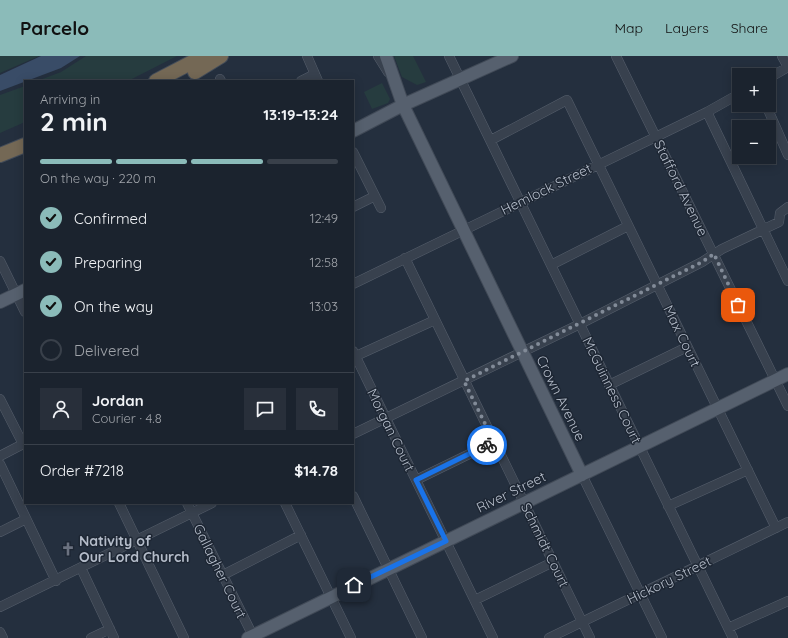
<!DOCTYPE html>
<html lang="en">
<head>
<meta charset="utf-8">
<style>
  body { margin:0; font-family:Quicksand,sans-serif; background:#282f3a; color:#f1f3f6; height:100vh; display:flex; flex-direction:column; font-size:15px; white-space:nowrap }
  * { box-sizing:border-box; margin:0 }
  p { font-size:13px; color:#a0a4aa }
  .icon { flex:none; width:22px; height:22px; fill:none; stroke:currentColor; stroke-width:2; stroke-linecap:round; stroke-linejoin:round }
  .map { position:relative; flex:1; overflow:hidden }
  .drawer { position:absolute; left:24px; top:24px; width:330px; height:424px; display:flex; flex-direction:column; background:#1b232e; border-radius:0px; box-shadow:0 2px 10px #0003,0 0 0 1px #39404a }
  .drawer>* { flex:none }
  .controls { position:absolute; left:732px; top:12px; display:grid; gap:8px }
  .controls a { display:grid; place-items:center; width:44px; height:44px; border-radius:0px; background:#1b232e; box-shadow:0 2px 10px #0003,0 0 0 1px #39404a; font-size:20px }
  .pin { position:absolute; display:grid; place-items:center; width:34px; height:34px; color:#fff; margin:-17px; border-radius:8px; box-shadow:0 2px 6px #0006 }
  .courier { position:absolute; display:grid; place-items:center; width:40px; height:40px; margin:-20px; border:3px solid #1a73e8; border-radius:50%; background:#fff; color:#222; box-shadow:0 1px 5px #0007 }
  .summary em { font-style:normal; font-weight:700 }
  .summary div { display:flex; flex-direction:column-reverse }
  .summary { display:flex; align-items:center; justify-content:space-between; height:68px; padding:0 16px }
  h1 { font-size:26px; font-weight:700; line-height:30px }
  .bar { display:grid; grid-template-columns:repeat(4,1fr); gap:6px 4px; align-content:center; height:48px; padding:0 16px }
  .bar i { height:5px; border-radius:3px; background:#39404a }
  .bar .current { background:#8bbbb9 }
  .bar p { grid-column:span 4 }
  .line { display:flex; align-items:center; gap:10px; padding:0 16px; border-top:1px solid #39404a }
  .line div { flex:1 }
  .round { display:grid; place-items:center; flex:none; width:42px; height:42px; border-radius:0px; background:#282f3a }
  ol { padding:0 16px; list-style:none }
  li { display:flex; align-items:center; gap:12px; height:44px }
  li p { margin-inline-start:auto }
  li .icon { padding:4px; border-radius:50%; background:#8bbbb9; color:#111; stroke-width:4 }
  li:last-child { color:#a0a4aa }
  li i { width:22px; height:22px; border:2px solid #39404a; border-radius:50% }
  header { display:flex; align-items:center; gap:24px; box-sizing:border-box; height:56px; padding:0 20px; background:#8bbbb9; color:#111 }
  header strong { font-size:19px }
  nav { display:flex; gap:22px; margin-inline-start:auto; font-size:14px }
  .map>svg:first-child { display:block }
  .green { fill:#263c3f }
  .water { fill:#394c67 }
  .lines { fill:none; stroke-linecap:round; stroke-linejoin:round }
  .minor-casing { stroke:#565f6c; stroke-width:10 }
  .major-casing { stroke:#414a57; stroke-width:14 }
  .highway-casing { stroke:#434c59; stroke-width:16 }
  .minor { stroke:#38414e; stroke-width:9 }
  .major { stroke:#56606e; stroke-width:12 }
  .highway { stroke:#746855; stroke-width:14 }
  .done { stroke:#828b98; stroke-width:4; stroke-dasharray:0 7.2 }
  .route { stroke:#1a73e8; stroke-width:5 }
  .labels { text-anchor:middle; stroke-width:3; stroke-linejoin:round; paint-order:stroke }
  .street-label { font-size:14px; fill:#b4bcc9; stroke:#1d2633 }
  .poi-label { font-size:14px; font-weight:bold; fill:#b4bcc9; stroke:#1d2633; text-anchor:start }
</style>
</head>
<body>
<header>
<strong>Parcelo</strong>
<nav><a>Map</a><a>Layers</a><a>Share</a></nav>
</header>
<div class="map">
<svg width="788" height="582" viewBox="0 0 788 582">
  <rect width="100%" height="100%" fill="#242f3e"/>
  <path class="green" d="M0 0H39L0 17Z
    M86 0H177L128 25H37L61 16Z
    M394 0H413L426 26 417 29 402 21Z
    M382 27 390 43 388 47 372 53 364 36Z
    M25 30V66L0 77V39Z"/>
  <path class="water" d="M41 0H80L61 12 0 35V19Z"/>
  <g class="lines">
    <g class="minor-casing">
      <path id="minor" d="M307 0 318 25
        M378 0 388 16
        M449 0 733 582
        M616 0 788 350
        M769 22 788 11 782 0
        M220 23 221 25
        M301 25 315 18
        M766 49 788 99
        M707 56 788 225
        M491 84 567 44 776 472
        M353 96 381 152
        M353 151 375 140
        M405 202 590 582
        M0 205 25 256
        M551 209 628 170
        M353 228 707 56 739 38
        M353 295 493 582
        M356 300 435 264
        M609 329 687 291
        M0 343 23 388
        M353 378 580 268 702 206 722 193 779 166 780 157 788 151
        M0 400 25 387
        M0 408 56 525
        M582 419 662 582
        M416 424 494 386
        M353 440 422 582
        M119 447 184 582
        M187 447 254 582
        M285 447 351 582
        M668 450 748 414
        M0 476 26 463
        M81 512 114 582
        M223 519 301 479
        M475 544 553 506
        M0 551 212 447
        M728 572 788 545
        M0 576 3 582
        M91 582 110 573
        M549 582 788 466"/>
    </g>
    <g class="major-casing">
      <path id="major" d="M386 0 403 49 582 419
        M353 75 403 49 512 0
        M0 246 25 234
        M248 582 788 318"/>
    </g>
    <g class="highway-casing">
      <path id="highway" d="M195 16 221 0
        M156 25 204 0
        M0 99 25 89"/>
    </g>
    <use href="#minor" class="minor"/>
    <use href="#major" class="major"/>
    <use href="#highway" class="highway"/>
  </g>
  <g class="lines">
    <path class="done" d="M487 389 494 386 464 325 702 206 714 198 738 249"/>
    <path class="route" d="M354 529 446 485 416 424 487 389"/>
  </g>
  <defs>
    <g id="church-bare" transform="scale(1.08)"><path d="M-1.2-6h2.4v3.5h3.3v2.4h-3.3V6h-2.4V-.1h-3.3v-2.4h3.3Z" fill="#6b7280" stroke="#1d2633" stroke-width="2.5" paint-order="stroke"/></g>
  </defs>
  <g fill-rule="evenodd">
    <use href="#church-bare" x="68" y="493"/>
  </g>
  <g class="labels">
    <g class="street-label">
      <text transform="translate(681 132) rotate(64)" y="5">Stafford Avenue</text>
      <text transform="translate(546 133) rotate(-26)" y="5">Hemlock Street</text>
      <text transform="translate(682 280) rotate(64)" y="5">Max Court</text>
      <text transform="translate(612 334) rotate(64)" y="5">McGuinness Court</text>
      <text transform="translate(561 342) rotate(64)" y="5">Crown Avenue</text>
      <text transform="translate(391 374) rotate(64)" y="5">Morgan Court</text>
      <text transform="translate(511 436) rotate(-26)" y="5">River Street</text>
      <text transform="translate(545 489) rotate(64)" y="5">Schmidt Court</text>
      <text transform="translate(220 515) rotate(64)" y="5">Gallagher Court</text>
      <text transform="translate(669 524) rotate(-26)" y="5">Hickory Street</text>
    </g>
    <g class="poi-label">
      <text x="79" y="490">Nativity of<tspan x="79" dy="16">Our Lord Church</tspan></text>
    </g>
  </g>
</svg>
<div class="controls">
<a>+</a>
<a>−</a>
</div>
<div class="pin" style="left:738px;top:249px;background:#ea580c"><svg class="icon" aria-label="bag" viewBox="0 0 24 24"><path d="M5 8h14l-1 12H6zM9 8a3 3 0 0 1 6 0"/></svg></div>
<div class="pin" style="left:354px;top:529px;background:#1f2937"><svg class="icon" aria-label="home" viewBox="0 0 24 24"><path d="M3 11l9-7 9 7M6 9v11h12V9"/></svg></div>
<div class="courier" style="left:487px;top:389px"><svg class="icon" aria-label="bike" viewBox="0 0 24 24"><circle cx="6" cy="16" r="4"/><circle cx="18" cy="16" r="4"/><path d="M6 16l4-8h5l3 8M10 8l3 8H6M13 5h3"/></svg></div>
<section class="drawer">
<div class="summary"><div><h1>2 min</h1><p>Arriving in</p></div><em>13:19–13:24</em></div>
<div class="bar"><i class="current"></i><i class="current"></i><i class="current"></i><i></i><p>On the way · 220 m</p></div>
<ol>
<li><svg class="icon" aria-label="check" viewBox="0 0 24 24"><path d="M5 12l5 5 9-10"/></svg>Confirmed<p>12:49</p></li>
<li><svg class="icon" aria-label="check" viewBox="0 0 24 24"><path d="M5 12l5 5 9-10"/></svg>Preparing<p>12:58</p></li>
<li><svg class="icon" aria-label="check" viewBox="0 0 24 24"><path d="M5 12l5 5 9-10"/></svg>On the way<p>13:03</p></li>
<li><i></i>Delivered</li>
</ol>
<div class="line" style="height:72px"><a class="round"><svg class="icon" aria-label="person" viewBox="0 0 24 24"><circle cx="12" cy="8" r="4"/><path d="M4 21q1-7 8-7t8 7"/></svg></a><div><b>Jordan</b><p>Courier · 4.8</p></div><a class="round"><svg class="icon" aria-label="chat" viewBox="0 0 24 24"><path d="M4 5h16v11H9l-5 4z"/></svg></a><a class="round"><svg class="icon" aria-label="phone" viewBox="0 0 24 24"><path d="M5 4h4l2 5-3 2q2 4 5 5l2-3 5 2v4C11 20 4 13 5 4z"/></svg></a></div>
<div class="line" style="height:52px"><div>Order #7218</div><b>$14.78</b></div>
</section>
</div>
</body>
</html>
